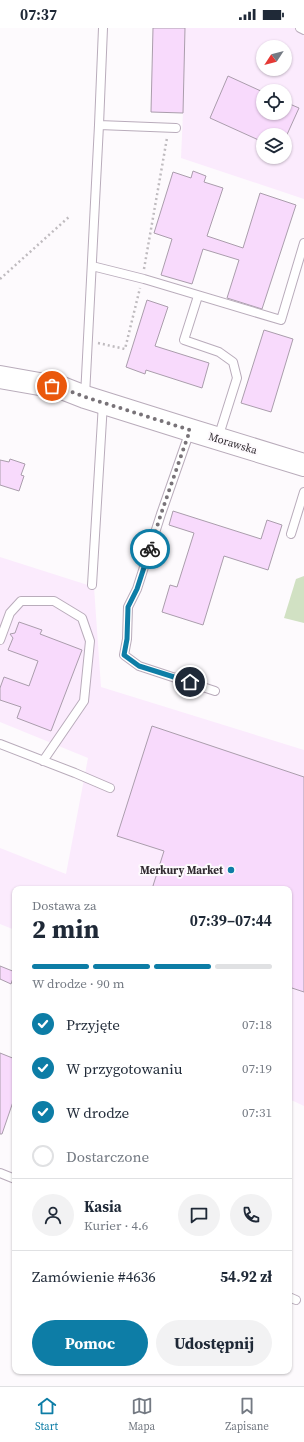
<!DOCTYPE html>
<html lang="pl">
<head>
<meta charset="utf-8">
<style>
  body { margin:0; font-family:"Source Serif 4",serif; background:#f2f2f3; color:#1f2937; height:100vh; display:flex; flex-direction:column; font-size:15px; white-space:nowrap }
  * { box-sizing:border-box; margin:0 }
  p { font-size:13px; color:#747a83 }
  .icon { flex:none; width:22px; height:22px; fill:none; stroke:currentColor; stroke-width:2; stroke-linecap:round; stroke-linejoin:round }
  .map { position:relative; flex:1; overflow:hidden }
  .side { position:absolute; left:12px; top:858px; width:280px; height:488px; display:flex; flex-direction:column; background:#fff; border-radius:8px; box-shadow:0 1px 3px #0004 }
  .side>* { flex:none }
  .needle { width:26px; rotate:234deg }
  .tools { position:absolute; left:256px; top:12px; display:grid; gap:8px }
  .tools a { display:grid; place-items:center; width:36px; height:36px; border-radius:50%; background:#fff; box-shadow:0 1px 3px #0004; font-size:20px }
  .pin { position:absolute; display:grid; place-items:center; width:34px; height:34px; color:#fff; margin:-17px; border:2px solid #fff; border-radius:50%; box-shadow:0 1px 4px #0007 }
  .courier { position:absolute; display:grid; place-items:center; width:40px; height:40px; margin:-20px; border:3px solid #0d7da6; border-radius:50%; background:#fff; color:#222; box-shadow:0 1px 5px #0007 }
  .overview em { font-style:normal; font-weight:700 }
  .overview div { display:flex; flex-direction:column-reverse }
  .overview { display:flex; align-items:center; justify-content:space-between; height:68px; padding:0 20px }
  h1 { font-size:26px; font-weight:700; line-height:30px }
  .bar { display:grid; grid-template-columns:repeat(4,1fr); gap:6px 4px; align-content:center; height:48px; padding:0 20px }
  .bar i { height:5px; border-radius:3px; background:#e0e1e3 }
  .bar .on { background:#0d7da6 }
  .bar p { grid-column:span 4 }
  .line { display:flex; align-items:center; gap:10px; padding:0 20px; border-top:1px solid #e0e1e3 }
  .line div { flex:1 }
  .round { display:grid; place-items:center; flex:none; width:42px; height:42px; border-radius:21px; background:#f2f2f3 }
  ol { padding:0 20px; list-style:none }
  li { display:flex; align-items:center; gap:12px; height:44px }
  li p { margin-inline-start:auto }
  li .icon { padding:4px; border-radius:50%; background:#0d7da6; color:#fff; stroke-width:4 }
  li:last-child { color:#747a83 }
  li i { width:22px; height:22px; border:2px solid #e0e1e3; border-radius:50% }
  .cta { display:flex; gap:8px; margin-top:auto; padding:8px 20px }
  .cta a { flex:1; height:46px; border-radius:24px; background:#0d7da6; color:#fff; font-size:16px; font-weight:700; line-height:46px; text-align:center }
  .cta a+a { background:#f2f2f3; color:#1f2937 }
  .status { display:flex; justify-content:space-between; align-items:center; height:28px; padding:0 20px; background:#fff; direction:ltr }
  .status svg { height:11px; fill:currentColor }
  .menu { display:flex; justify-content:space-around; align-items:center; height:56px; border-top:1px solid #e0e1e3; background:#fff; font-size:11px; color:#747a83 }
  .menu a { display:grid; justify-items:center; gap:2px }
  .menu .on { color:#0d7da6 }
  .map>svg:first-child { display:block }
  .built { fill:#fbebfd; fill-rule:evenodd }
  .green { fill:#d1e1c3 }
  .building { fill:#f8dafc; stroke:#aa9dac }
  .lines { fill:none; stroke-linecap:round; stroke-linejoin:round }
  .lane-casing { stroke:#b9acbb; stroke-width:10 }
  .secondary-casing { stroke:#b9acbb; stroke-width:24 }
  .path { stroke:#bfbbbf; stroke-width:2.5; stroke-dasharray:2 3; stroke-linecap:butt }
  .lane { stroke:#fff; stroke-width:8 }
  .secondary { stroke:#fff; stroke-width:22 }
  .done { stroke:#787378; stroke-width:4; stroke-dasharray:0 7.2 }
  .route { stroke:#0d7da6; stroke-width:5 }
  .poi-dot { fill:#0d7da6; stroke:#fdfafd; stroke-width:1.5 }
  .labels { text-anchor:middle; stroke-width:4; stroke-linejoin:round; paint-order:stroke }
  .street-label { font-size:11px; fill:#302a30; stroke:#fdfafd }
  .poi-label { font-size:11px; font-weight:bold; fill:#302a30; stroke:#fdfafd; text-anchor:end }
</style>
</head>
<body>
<div class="status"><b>07:37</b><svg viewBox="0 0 49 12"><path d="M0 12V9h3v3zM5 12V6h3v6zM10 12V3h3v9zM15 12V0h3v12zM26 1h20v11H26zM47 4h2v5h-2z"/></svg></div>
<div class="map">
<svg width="304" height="1358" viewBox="0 0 304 1358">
  <rect width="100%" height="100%" fill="#fdfafd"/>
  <path class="built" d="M185 0H304V171L181 130 183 85ZM263 19H285V41H263ZM263 63H285V85H263ZM263 107H285V129H263Z
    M0 529 94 559 101 659 304 722V1078L289 1071V861H15V902L0 896V820L66 846 88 730 0 694Z"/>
  <path class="green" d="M304 548V595L284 590 296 551Z"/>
  <path class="building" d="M153 0H185L183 85 151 84Z
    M228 48 263 64V85H285V74L299 80 285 111V107H263V114L210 90Z
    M193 143 206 148 204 154 223 160 207 208 243 220 260 165 296 177 262 281 227 270 239 232 203 221 192 256 161 247 172 211 154 205 173 144 191 150Z
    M147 272 168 279 155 318 209 335 202 360 146 342 145 346 126 339Z
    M264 302 293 311 271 384 241 375Z
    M10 431 25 436 21 447 24 448 19 463 0 457V432L9 434Z
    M173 483 261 511 267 492 282 497 268 542 224 528 203 597 162 584 170 557 177 559 194 505 169 497Z
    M19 594 42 602 40 606 82 622 51 703 17 690 21 679 0 672V660L4 649 29 658 38 633 8 622 13 610 10 606 15 605Z
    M152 698 304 749V964L289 959V861H152L164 823 117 808Z
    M0 938 15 944 11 956 0 951Z
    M0 1025 15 1031V1068L2 1106H0Z"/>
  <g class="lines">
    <g class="lane-casing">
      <path id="lane" d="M300 0 304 2
        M99 97 176 100
        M92 238 144 251 281 292 304 215
        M198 268 184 312 219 324 233 334 237 350 218 410
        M85 368 99 97 103 0
        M190 403 161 486 137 561 128 579 127 611 124 627 139 638 215 663
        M291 506 304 464
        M92 557 103 375
        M0 612 10 585 21 573H54L82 590 90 613 84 673 43 733
        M0 716 75 745 110 760
        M0 1145 15 1151
        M289 1269 296 1272"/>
    </g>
    <g class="secondary-casing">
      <path id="secondary" d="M0 349 62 360 85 369 190 402 304 437"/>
    </g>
    <path class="path" d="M144 241 167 110
      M0 251 70 188
      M98 315 125 321 140 260"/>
    <use href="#lane" class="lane"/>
    <use href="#secondary" class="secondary"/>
  </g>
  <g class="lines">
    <path class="done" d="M52 358 62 360 85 369 190 402 161 486 150 521"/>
    <path class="route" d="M150 521 137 561 128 579 127 611 124 627 139 638 190 654"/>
  </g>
  <circle class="poi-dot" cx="231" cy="842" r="4"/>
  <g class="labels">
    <g class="street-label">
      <text transform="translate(233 415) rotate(17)" y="4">Morawska</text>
    </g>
    <g class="poi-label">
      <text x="223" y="846">Merkury Market</text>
    </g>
  </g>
</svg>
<div class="tools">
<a><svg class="needle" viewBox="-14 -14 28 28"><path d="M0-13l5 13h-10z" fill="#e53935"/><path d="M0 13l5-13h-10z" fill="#747a83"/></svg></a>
<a><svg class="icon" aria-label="locate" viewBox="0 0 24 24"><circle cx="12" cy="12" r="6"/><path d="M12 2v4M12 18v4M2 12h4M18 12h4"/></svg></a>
<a><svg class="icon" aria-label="layers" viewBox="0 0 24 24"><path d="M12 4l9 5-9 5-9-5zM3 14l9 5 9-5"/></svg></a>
</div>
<div class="pin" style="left:52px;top:358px;background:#ea580c"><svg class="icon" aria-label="bag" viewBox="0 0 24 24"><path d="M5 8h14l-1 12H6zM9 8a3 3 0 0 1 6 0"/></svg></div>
<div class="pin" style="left:190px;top:654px;background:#1f2937"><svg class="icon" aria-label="home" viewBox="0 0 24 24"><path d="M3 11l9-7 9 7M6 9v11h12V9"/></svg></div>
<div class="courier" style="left:150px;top:521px"><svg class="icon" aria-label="bike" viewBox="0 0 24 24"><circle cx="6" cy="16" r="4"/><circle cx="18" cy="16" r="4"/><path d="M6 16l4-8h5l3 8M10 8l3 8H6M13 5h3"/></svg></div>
<section class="side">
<div class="overview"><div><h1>2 min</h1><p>Dostawa za</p></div><em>07:39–07:44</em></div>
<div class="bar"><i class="on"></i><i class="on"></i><i class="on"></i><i></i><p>W drodze · 90 m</p></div>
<ol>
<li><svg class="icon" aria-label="check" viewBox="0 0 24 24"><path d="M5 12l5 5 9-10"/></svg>Przyjęte<p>07:18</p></li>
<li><svg class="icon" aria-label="check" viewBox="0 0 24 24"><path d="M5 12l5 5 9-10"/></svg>W przygotowaniu<p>07:19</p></li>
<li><svg class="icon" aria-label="check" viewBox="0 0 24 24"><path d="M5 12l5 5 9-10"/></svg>W drodze<p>07:31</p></li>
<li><i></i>Dostarczone</li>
</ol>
<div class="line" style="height:72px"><a class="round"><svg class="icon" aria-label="person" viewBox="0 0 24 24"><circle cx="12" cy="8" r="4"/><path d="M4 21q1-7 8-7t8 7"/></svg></a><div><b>Kasia</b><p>Kurier · 4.6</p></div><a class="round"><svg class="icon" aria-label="chat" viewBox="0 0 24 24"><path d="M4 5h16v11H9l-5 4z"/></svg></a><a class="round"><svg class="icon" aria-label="phone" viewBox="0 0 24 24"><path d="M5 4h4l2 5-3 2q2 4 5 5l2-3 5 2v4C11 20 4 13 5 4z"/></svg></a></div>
<div class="line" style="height:52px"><div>Zamówienie #4636</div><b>54.92 zł</b></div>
<div class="cta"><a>Pomoc</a><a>Udostępnij</a></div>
</section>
</div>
<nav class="menu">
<a class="on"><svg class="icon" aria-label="home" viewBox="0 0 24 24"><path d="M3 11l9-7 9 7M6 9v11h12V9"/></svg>Start</a>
<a><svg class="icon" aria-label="map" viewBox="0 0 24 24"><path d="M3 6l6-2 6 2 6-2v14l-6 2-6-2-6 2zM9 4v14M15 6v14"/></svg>Mapa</a>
<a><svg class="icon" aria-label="saved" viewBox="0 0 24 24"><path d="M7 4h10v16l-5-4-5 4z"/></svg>Zapisane</a>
</nav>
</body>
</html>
